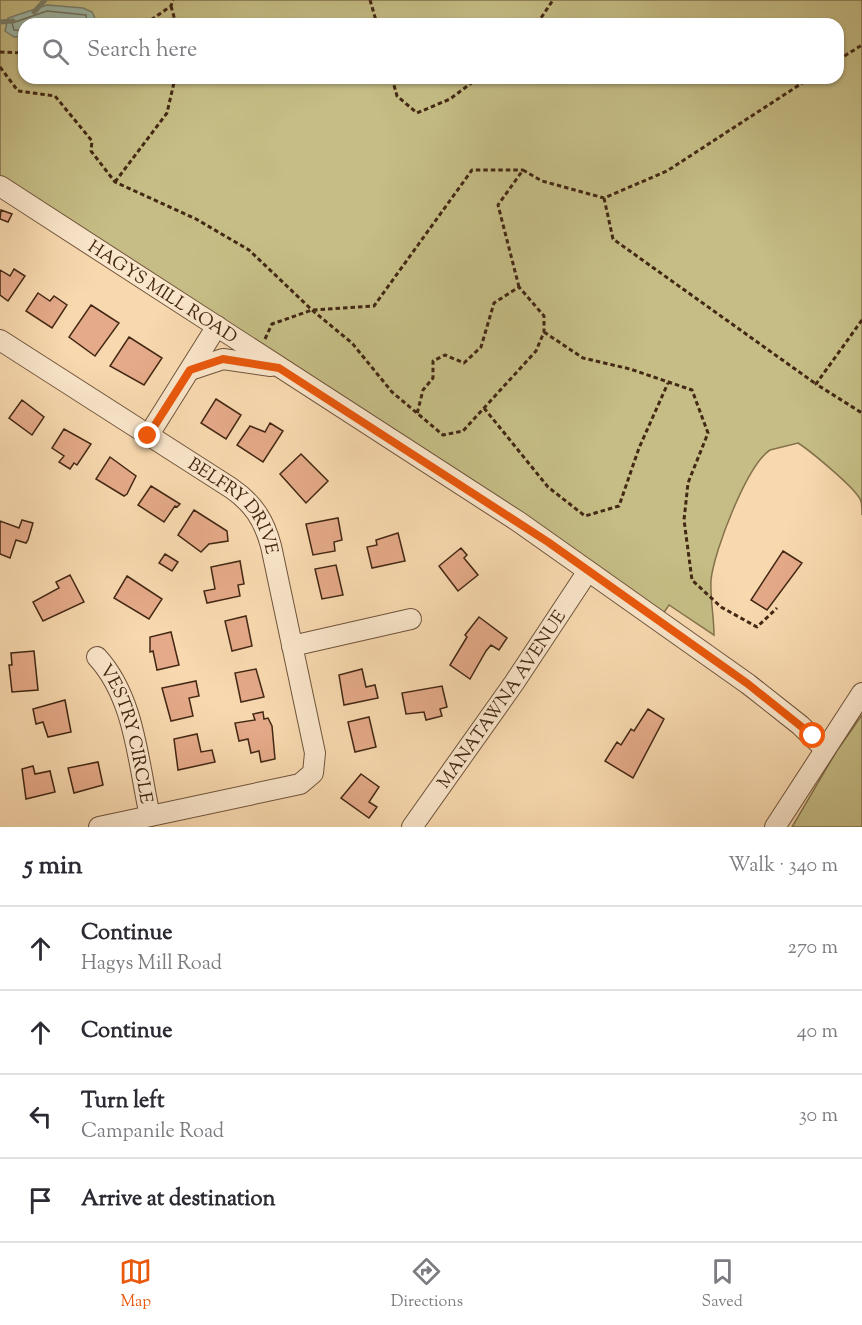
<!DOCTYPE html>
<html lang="en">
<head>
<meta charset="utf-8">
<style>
	:root { --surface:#fff; --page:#f7f7f7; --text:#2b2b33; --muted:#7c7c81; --line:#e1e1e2; --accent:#ea580c }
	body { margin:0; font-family:"Sorts Mill Goudy",serif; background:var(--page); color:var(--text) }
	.stop { position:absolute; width:18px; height:18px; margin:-14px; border:4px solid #ea580c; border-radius:50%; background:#fff }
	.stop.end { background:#ea580c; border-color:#fff; box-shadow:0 2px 6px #0008 }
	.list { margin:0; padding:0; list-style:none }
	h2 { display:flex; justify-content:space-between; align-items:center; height:78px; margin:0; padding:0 24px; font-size:26px }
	h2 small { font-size:20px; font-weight:400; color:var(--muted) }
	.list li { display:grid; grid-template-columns:39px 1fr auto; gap:18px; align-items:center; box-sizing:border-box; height:84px; padding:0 24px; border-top:2px solid var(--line) }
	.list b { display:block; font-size:22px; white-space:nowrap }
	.list p { margin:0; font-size:20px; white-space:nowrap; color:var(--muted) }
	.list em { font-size:20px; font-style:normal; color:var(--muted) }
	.icon { flex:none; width:33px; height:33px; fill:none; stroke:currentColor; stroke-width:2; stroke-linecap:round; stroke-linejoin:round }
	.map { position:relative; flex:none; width:862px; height:827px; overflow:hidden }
	.search { position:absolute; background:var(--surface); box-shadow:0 2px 4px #0004; left:18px; right:18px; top:18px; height:66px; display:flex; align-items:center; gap:15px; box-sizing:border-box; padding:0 21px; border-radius:18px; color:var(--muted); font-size:22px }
	.sheet { height:414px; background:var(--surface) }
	nav { display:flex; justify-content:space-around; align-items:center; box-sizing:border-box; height:84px; border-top:2px solid var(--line); background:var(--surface); font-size:16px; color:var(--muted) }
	nav a { display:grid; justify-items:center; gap:3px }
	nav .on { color:var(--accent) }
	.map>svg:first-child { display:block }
	.green { fill:#c5bd85; stroke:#84724c; stroke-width:1.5; fill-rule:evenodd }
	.water { fill:#9dbaaa; stroke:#79806e; stroke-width:1.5 }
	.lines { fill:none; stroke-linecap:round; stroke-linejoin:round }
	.shore { stroke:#70715f; stroke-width:1.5 }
	.stream { stroke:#79806e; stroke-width:5 }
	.building { fill:#e5aa89; stroke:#432814; stroke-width:1.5 }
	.minor-casing { stroke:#70543b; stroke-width:22 }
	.path { stroke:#432814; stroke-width:3; stroke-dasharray:4.5 3; stroke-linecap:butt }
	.minor { stroke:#fae6cb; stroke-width:20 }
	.route { stroke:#ea580c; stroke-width:8 }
	.labels { text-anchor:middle; stroke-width:6; stroke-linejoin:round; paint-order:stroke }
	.street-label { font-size:18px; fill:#432814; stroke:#fae6cb }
</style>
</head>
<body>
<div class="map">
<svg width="862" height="827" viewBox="0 0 862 827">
	<rect width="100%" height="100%" fill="#f8d9af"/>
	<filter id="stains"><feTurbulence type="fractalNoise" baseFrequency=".00333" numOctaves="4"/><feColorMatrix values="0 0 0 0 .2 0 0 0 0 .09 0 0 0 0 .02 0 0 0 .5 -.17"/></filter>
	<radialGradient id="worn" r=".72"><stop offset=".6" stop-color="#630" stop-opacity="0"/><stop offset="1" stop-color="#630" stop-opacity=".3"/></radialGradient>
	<path class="green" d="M0 0H862V515C862 511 862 505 861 501 857 489 809 450 798 443L770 450C747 465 714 551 711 580 710 598 714 617 714 635L669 605 663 614 0 178ZM24 24H838V78H24Z
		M862 715V827H792L836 752Z"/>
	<path class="water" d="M47 5 83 8 92 12 95 18 87 24H24V36L14 37 5 31 8 18Z"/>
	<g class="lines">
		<path class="shore" d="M24 31 14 30 12 23 47 11 86 15 87 24"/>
		<path class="stream" d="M34 12 45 0
			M0 22 13 21"/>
	</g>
	<path class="building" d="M1 210 12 214 8 222 0 219Z
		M14 269 25 276 8 301 0 295V270L10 276Z
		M38 293 50 301 54 296 67 305 52 328 26 311Z
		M91 305 119 323 95 356 69 337Z
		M129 337 162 358 144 385 110 366Z
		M216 399 241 415 226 439 201 423Z
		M22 400 44 417 32 435 9 418Z
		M270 423 283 431 263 462 237 445 250 426 265 432Z
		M64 429 91 444 77 465 74 463 70 469 59 462 64 456 52 448Z
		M301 454 328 481 306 503 280 474Z
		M110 457 136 476 127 494 124 496 96 479Z
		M151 486 180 504 177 507 175 506 164 522 138 505Z
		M194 510 227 531 228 541 209 544 201 552 178 535Z
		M338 518 342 540 334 542 335 551 313 555 306 524Z
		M22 520 33 523 28 540 26 543 16 540 10 558 0 554V521L19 528Z
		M398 533 405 561 372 568 367 547 377 545 376 540Z
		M461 548 467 555 464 558 478 575 458 591 439 566Z
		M783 551 802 563 767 610 751 600Z
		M165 554 178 562 172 571 159 563Z
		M240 561 244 584 238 585 240 596 207 603 204 591 215 589 211 567Z
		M336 565 343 595 322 599 315 569Z
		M70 575 84 602 43 621 33 602 59 588 56 582Z
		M127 576 162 599 149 619 114 598Z
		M246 616 252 646 232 651 225 621Z
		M479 617 507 638 499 650 491 645 486 651 470 679 450 665 467 637 465 635Z
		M171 632 179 665 157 670 153 651 150 652V637Z
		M34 651 38 690 12 692 9 665H12L11 653Z
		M256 669 264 697 241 702 235 673Z
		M362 669 366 687 375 685 378 698 344 705 339 675Z
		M196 681 199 696 189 698 193 716 171 721 162 688Z
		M442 686 447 707 440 709 442 716 426 720 424 712 406 714 402 693Z
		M65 700 71 732 48 737 43 722 36 724 33 709Z
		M648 709 664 719 633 778 605 761 617 742 621 745 631 729 634 731Z
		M263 712 264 719 268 718 272 726 275 759 261 762 259 751 251 753 248 739 239 741 235 723 255 720 253 714Z
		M369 717 376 747 355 752 348 722Z
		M197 734 201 752 212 750 215 762 178 770 174 739Z
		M98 762 103 785 74 793 68 768Z
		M33 766 35 774 50 771 55 792 26 799 22 769Z
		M361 774 379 787 369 802 377 807 369 818 341 798Z"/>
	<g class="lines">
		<defs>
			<g id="minor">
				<path id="s1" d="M0 186 519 522 748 684 800 725 825 749"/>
				<path id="s2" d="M0 340 231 488C253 503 264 520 271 546L315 753 313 773 300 784 99 827"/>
				<path d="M190 370 223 359 271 366"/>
				<path d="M148 436 217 326"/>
				<path d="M292 646 411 619"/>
				<path id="s3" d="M97 657C135 698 138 763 150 816"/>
				<path id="s4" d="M412 827 514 683 588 571"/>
				<path d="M775 827 862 693"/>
			</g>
		</defs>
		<use href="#minor" class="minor-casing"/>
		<path class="path" d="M370 0 377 24
			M171 6 176 24
			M145 24 171 6 173 0
			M537 24 553 0
			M0 52 24 53
			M838 60 862 45
			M0 67 18 91 55 96 92 141 91 151 115 182 196 219 249 250 312 310 352 343 392 392 443 435 463 431 536 351 544 332V316L519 287 494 303 481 347 464 363 445 355 433 361V378L423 390 417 414
			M392 78 397 96 417 113 450 99 478 78
			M115 182 167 113 175 78
			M604 198 613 239 816 384
			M519 287 498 205 523 170 542 181 604 198 667 171 810 78
			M862 320 816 384 862 413
			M544 332 583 358 630 369 692 390 708 433 688 483 684 520 692 580 721 607 757 627 777 608
			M265 339 272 324 312 310 374 306 472 170H523
			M484 408 548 487 585 516 619 506 639 448 668 383"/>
		<use href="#minor" class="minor"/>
	</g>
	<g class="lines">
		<path class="route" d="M148 436 190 370 223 359 279 368 548 542 748 684 813 736"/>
	</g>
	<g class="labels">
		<g class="street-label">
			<text dy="6" stroke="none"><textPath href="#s1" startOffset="194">HAGYS MILL ROAD</textPath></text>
			<text dy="6" stroke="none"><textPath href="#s2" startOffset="290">BELFRY DRIVE</textPath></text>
			<text dy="6" stroke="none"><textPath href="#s4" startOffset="156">MANATAWNA AVENUE</textPath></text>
			<text dy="6" stroke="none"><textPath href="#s3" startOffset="84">VESTRY CIRCLE</textPath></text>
		</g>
	</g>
	<rect width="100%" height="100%" filter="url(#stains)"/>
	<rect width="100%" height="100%" fill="url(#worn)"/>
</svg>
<div class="stop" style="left:813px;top:736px"></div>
<div class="stop end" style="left:148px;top:436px"></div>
<div class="search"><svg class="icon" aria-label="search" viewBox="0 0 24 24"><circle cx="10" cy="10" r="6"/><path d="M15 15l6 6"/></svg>Search here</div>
</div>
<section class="sheet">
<h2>5 min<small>Walk · 340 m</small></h2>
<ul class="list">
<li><svg class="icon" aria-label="ahead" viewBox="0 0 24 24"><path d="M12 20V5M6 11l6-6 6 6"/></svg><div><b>Continue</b><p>Hagys Mill Road</p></div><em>270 m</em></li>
<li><svg class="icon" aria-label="ahead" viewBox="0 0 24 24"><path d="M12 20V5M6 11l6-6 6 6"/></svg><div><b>Continue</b></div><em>40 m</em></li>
<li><svg class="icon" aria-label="left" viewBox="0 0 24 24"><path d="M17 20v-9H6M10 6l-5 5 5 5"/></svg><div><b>Turn left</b><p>Campanile Road</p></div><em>30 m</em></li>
<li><svg class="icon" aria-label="arrive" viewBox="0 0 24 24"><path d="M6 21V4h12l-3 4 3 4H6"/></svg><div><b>Arrive at destination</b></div></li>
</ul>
</section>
<nav>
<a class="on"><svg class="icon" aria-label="map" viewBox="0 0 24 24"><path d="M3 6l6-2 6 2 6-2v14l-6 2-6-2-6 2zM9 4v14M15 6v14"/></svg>Map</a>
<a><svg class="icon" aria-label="directions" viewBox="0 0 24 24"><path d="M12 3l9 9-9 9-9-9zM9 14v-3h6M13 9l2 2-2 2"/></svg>Directions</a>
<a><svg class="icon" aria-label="saved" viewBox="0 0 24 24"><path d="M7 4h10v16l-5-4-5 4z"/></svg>Saved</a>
</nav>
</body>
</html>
